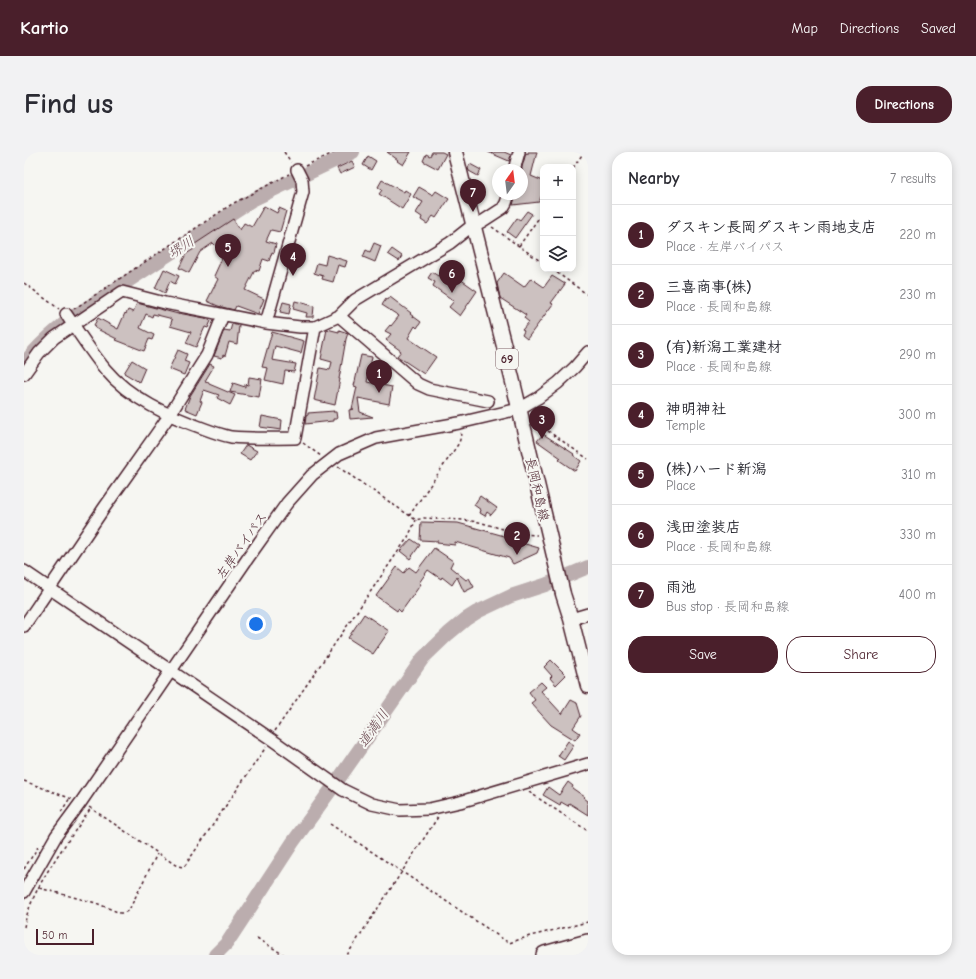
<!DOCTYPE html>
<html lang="en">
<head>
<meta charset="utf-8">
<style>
	:root { --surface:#fff; --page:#f2f2f3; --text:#2b2b33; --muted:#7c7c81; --line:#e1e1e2; --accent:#4a1f2b }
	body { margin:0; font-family:"Comic Neue","Klee One",sans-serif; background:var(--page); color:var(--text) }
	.controls { position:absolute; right:12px; top:12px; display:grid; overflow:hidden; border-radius:8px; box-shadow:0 2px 10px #0003 }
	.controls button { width:36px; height:36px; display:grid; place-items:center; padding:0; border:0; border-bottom:1px solid var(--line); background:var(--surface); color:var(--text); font:20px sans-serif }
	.compass { position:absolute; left:468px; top:12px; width:36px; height:36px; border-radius:50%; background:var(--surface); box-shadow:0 2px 10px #0003; rotate:14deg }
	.scale { position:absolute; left:12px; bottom:10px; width:58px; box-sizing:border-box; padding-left:4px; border:2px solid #4a1f2b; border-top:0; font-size:11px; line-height:14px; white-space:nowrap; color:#4a1f2b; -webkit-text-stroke:3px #f6f6f2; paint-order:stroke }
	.you { position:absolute; left:232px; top:472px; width:14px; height:14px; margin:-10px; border:3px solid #fff; border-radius:50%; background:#1a73e8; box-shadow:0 0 0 6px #1a73e833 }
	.badge { display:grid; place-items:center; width:26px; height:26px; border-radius:50%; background:var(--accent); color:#fff; font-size:13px; font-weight:700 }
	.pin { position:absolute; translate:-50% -33px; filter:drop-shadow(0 1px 2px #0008) }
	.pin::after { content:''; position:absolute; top:21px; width:14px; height:12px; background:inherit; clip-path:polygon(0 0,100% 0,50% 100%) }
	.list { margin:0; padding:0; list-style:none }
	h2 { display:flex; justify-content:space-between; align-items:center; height:52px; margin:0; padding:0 16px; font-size:17px }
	h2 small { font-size:13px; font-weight:400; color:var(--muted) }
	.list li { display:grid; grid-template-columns:26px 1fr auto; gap:12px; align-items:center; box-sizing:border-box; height:60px; padding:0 16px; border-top:1px solid var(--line) }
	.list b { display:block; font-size:15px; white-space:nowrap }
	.list p { margin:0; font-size:13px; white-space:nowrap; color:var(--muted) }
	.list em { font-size:13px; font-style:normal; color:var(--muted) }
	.actions { display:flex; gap:8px; padding:12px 16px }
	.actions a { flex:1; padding:9px 0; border:1px solid var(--accent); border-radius:16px; text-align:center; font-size:14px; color:var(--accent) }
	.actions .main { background:var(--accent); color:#fff }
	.icon { flex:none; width:22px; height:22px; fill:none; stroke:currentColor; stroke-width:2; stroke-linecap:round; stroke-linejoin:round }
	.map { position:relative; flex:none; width:564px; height:803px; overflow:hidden; border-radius:16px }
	header { display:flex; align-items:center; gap:24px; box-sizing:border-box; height:56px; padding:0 20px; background:var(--accent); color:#fff }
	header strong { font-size:19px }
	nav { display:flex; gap:22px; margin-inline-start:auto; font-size:14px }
	.intro { display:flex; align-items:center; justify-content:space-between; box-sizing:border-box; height:96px; padding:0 24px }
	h1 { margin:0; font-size:28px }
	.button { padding:10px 18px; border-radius:16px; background:var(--accent); color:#fff; font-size:14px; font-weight:700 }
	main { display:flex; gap:24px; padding:0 24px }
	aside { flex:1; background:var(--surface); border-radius:16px; box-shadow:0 2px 10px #0003 }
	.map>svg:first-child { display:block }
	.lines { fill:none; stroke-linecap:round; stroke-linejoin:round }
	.river { stroke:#bbadae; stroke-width:14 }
	.building { fill:#ccc1c0; stroke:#4a1f2b }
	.minor-casing { stroke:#4a1f2b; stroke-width:14 }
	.major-casing { stroke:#4a1f2b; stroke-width:17 }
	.highway-casing { stroke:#4a1f2b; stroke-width:20 }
	.path { stroke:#4a1f2b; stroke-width:1.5; stroke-dasharray:3 3; stroke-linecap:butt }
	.minor { stroke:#f6f6f2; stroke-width:11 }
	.major { stroke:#f6f6f2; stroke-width:14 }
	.highway { stroke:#f6f6f2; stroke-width:17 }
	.labels { text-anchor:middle; stroke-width:4; stroke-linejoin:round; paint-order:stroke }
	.shield { fill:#f6f6f2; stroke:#7e6067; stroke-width:1 }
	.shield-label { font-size:12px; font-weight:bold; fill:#4a1f2b }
	.street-label { font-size:13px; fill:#4a1f2b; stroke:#f6f6f2 }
	.water-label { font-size:14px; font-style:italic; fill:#6c4a52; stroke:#f6f6f2 }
</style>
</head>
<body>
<header>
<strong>Kartio</strong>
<nav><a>Map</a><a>Directions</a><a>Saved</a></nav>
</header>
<div class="intro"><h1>Find us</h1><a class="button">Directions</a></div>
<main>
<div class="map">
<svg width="564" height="803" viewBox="0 0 564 803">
	<rect width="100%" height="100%" fill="#f6f6f2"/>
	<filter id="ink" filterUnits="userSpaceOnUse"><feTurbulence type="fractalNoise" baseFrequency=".025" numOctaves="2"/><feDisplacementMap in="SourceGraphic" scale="8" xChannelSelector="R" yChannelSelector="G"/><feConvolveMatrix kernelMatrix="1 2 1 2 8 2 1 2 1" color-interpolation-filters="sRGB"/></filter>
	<g filter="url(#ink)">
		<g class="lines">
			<path class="river" d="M0 212C13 194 29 181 46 167L228 48 329 0
				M191 803 203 791 269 690 314 628 399 506 424 482 442 467 453 460 487 444 521 433 564 415"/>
		</g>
		<path class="building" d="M363 0H387L379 13 373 9 374 8Z
			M408 0H418L422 2 414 17 399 9 402 2 406 4Z
			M464 0H480L487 3 485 9Z
			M504 0H513L507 24 519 29V40L515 50 489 53 492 42H498V15L502 1 504 2Z
			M344 4 352 9 347 18 339 13Z
			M328 9 331 15 316 22 313 16Z
			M446 12 457 18 454 24 445 19 444 16Z
			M358 28 380 40 381 38 387 42 378 57 355 42 358 38 354 35Z
			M395 35 409 43 412 39 425 47 412 66 409 64 403 72 397 68 398 65 392 61 399 50 389 45Z
			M240 54 253 61 255 56 262 59 256 80 247 78 242 89 252 92 250 101 248 100 245 109 239 107 235 119 231 118 221 138 240 147 234 162 212 154 210 158 194 154 183 149 194 127 190 124 200 102 189 91 176 100 165 121 155 116 162 102 170 97 168 94 209 67 216 78 220 71 228 75Z
			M503 59 508 62 491 86 483 80 493 66 496 68Z
			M350 91 357 94 351 110 339 105 342 98 346 100Z
			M368 97 378 104 375 109 364 102Z
			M303 103 323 109 321 115 314 113 309 130 298 127 299 124 290 121 293 111 301 113Z
			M140 117 155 124 151 132 146 129 141 141 131 136Z
			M422 117 453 139 436 164 425 155 430 149 409 134 411 130 404 126 408 120 414 124 417 120 419 121Z
			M480 121 500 135 507 126 520 135 528 124 541 132 527 151 529 152 503 187 498 183 500 179 498 178 505 170 500 166 502 163 476 146 473 131Z
			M366 145 387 161 386 162 397 170 393 176 391 174 384 186 412 205 400 222 373 204 377 199 362 188 367 182 361 179 366 173 367 174 375 164 358 153 362 147 364 148Z
			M271 149 290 154 289 165H282L283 161 269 157Z
			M259 150 267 152 265 162 256 160Z
			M113 151 154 162V161L181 166 187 169 184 176 181 175 172 195 162 191 167 180 146 174 148 168 145 166 129 162 128 165 122 162 116 176 130 183 128 188 125 187 120 199 92 188 93 187 71 176 72 174 70 173 74 166 94 177 101 161 102 162 104 158 109 160Z
			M208 172 215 174 213 192 205 190 201 204 199 203 198 206 190 204 200 178 206 179Z
			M303 177 315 180V178L324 181 322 187 315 227H316L311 253 290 248 296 216 306 218 308 210 297 207Z
			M248 180 280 189 277 201 251 194 248 208 272 212 270 220 261 219 259 232 241 228 244 216 238 215Z
			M154 198 163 202 160 209 165 211 160 223 145 217Z
			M337 203 348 205 343 230 368 235 365 252 334 246 336 260 349 265 326 267 325 258 330 257H328L333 235 330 234Z
			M108 208 121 216 115 230 100 221Z
			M186 212 190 214 181 229 185 230V232L211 243 206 253 193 246 195 243 180 238 176 249 178 250 173 262 161 257 166 244Z
			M225 225 238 227 235 245 206 240 209 231 221 235V232L224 233Z
			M310 259 309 260H312L313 267H309V269L281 272 282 264 284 263V261Z
			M238 264 258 268 257 278 236 275Z
			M519 282 550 302 549 303 557 309 551 319 535 308 537 306 513 289Z
			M222 293 233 299 226 308 216 302Z
			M456 344 473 356 467 363 463 360 461 364 456 361 457 358 450 353Z
			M397 370 434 371 491 387V389L515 396 513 401 489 412 485 406 431 390V393L413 391 414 389 396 388Z
			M387 387 396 393 386 407 376 399Z
			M410 396 429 409 426 415 442 428 445 426 450 435 440 440 433 425 428 433 418 425 417 427 404 418 395 431 397 432 377 460 374 457 373 459 352 444 373 415 380 421 385 415 392 420Z
			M340 462 365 479 349 502 324 486Z
			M527 508 542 523 532 533 526 526 528 524 520 515Z
			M517 530 522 535 517 539 538 562 547 548 553 551 557 564 549 576 556 581 551 588 527 573 507 551 511 548 505 540Z
			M544 589 550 593 540 608 534 604Z
			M544 630 549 634 548 636 561 645 560 646 564 649V663L545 651 544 654 537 650 536 653 519 643 524 635 535 643Z"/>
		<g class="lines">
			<defs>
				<path id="minor" d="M490 18 495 0
					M42 162C54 180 67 200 81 217 106 247 145 264 181 277 189 280 198 283 207 285 228 287 249 286 271 286L291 175
					M315 164 394 232 405 237 464 249
					M242 171 279 40 278 28 273 18
					M0 222 15 201 30 186 98 140 141 151 242 171 276 175H291L315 164 331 148 426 91 445 76 459 69 479 56 482 51 485 42
					M0 419 247 587 319 638 348 652 376 658 405 657 436 650 564 612
					M547 467 564 462
					M0 474 80 356 145 264 171 222 183 203 199 163
					M0 740 32 684 57 650 224 406 263 351 288 323 315 302 352 286 435 271 495 257 514 246 534 231 551 215 564 200"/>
				<path id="major" d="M431 0 488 226 539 442 547 467 564 534"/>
				<path id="highway" d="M521 803 564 791"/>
			</defs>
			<use href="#minor" class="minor-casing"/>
			<use href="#major" class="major-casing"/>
			<use href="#highway" class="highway-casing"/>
			<path class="path" d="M260 0 267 10
				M281 14 311 0
				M549 16 560 0
				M468 75 519 111
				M495 94 519 60
				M528 117 564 143
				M0 131 35 157
				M50 157 208 52 265 22
				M514 272 564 307
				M279 291 297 304
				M314 315 392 368 400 366 439 368 455 370 496 382 513 383
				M385 364 435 291 437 284 436 279
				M251 579 384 385 392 368
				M0 629 48 647
				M505 640 564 679
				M65 655 153 714 160 715 242 595
				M37 660 46 646
				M306 672 485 791 506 784 564 770
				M0 717 14 695
				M15 736 72 751 96 761H100L105 758 133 702
				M0 775C7 735 44 690 67 656
				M233 786 260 803
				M323 803 414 665"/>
			<use href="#minor" class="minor"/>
			<use href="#major" class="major"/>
			<use href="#highway" class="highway"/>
		</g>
	</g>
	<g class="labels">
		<rect class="shield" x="472" y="197" width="22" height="20" rx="3"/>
		<g class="shield-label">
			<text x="483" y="211">69</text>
		</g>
		<g class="street-label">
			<text transform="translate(514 337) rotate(77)" y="5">長岡和島線</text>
			<text transform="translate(217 393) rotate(-55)" y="5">左岸バイパス</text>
		</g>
		<g class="water-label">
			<text transform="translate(157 95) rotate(-33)" y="5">堺川</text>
			<text transform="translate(349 576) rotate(-55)" y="5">道満川</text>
		</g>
	</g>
</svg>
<div class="controls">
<button>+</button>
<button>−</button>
<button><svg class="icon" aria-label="layers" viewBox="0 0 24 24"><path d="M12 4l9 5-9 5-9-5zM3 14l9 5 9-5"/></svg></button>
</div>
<svg class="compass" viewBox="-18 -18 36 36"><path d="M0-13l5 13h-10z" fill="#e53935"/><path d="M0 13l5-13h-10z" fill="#7c7c81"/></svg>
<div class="scale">50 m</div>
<div class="you"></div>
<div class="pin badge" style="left:355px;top:241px">1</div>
<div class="pin badge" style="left:493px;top:403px">2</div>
<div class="pin badge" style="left:518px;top:287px">3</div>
<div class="pin badge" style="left:269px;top:124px">4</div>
<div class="pin badge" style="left:204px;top:115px">5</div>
<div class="pin badge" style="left:428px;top:141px">6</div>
<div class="pin badge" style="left:449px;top:60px">7</div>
</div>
<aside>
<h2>Nearby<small>7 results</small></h2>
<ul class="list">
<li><span class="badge">1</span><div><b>ダスキン長岡ダスキン雨地支店</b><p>Place · 左岸バイパス</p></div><em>220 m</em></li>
<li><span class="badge">2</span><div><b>三喜商事(株)</b><p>Place · 長岡和島線</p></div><em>230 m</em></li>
<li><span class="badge">3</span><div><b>(有)新潟工業建材</b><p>Place · 長岡和島線</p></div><em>290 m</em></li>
<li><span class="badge">4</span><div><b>神明神社</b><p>Temple</p></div><em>300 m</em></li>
<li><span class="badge">5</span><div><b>(株)ハード新潟</b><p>Place</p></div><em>310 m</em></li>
<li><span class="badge">6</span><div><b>浅田塗装店</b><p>Place · 長岡和島線</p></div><em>330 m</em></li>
<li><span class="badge">7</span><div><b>雨池</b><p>Bus stop · 長岡和島線</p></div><em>400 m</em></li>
</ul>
<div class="actions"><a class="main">Save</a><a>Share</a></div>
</aside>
</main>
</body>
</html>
